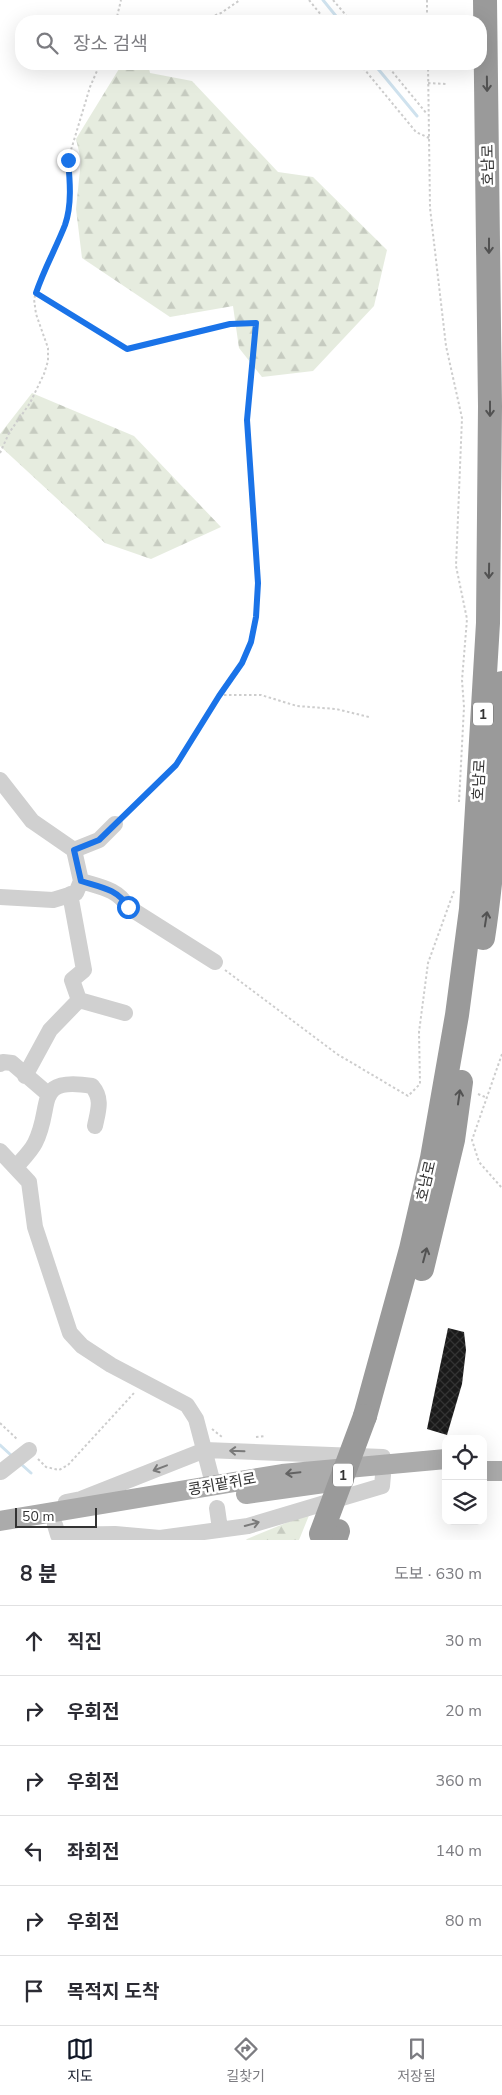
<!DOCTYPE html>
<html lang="ko">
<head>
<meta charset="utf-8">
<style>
	:root { --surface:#fff; --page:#f2f2f3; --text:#2b2b33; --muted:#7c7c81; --line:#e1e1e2; --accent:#111827 }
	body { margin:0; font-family:"Nunito Sans","Noto Sans KR",sans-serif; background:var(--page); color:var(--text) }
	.controls { position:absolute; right:15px; bottom:15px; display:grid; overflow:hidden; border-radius:10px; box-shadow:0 5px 20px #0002 }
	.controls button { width:45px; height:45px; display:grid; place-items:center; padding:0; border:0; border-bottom:1px solid var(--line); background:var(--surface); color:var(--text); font:25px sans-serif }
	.scale { position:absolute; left:15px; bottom:12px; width:82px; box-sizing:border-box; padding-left:5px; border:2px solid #333; border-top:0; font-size:14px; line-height:18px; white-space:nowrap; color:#333; -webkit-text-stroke:4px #fff; paint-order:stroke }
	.stop { position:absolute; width:15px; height:15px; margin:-11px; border:4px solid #1a73e8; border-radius:50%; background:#fff }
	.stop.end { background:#1a73e8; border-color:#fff; box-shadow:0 1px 5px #0008 }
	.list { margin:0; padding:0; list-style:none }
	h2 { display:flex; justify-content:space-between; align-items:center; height:65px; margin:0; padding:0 20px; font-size:21px }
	h2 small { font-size:16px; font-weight:400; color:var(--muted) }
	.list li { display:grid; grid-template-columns:32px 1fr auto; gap:15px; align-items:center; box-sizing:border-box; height:70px; padding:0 20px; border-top:1px solid var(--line) }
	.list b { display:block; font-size:19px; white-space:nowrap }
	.list em { font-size:16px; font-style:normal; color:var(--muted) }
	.icon { flex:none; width:28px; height:28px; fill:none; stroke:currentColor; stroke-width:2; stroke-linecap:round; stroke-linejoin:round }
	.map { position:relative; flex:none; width:502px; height:1540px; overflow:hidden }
	.search { position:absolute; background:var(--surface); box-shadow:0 5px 20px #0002; left:15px; right:15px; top:15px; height:55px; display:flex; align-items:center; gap:12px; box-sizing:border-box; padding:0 18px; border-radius:20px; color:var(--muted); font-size:19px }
	.sheet { height:485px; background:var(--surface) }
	nav { display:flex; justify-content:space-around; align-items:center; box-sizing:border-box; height:70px; border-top:1px solid var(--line); background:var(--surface); font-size:14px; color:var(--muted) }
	nav a { display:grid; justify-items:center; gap:2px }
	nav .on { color:var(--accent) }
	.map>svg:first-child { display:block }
	.forest { fill:url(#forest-firs) }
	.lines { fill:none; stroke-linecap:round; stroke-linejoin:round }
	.stream { stroke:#cfe2ee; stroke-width:3 }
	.building { fill:url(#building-cross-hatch) }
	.path { stroke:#cdcdcd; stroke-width:2; stroke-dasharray:2.5 2.5; stroke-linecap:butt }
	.minor { stroke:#d0d0d0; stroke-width:16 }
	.major { stroke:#ababab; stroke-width:20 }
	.highway { stroke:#9a9a9a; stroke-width:24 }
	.highway-bridge { stroke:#9a9a9a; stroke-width:24 }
	.oneway { stroke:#525252 }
	.oneway2 { stroke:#7a7a7a }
	.oneway3 { stroke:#636363 }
	.route { stroke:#1a73e8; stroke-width:6 }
	.labels { text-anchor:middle; stroke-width:5; stroke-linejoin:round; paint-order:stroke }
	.shield { fill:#fff; stroke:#707070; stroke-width:1 }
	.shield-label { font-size:14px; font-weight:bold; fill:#333 }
	.street-label { font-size:15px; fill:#333; stroke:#fff }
</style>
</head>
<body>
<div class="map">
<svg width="502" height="1540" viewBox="0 0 502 1540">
	<defs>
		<pattern id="forest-firs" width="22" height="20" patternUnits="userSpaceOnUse" patternTransform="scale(1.25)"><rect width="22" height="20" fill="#e6ecdf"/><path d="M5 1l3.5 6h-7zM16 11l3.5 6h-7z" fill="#c6cbc0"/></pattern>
		<pattern id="building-cross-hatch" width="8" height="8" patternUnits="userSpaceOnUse" patternTransform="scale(1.25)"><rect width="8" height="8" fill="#1a1a1a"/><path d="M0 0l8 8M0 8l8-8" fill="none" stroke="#333"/></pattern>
	</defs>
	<rect width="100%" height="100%" fill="#fff"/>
	<path class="forest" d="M122 64H148L150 73 192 81 278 172 313 177 387 250 374 306 313 371 262 377 239 348 233 306 170 317 82 258 76 209 81 160 76 139Z
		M32 393 134 436 221 527 151 559 105 543 0 446V434Z
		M310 1513 299 1540H246L247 1539Z"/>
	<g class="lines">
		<path class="stream" d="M323 0 340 21
			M374 64 417 116
			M0 1445 12 1456
			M21 1464 31 1473"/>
	</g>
	<path class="building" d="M448 1328 464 1332 466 1350 462 1384 447 1435 427 1429Z"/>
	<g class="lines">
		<path class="path" d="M309 0 326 21
			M333 0 351 21
			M427 0V21
			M116 21 121 0
			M201 21 221 13 240 0
			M360 64 416 132 429 138
			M386 64 427 114
			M428 64 430 208 446 346 462 418 456 566 467 619 462 680 464 707 459 802
			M428 83 446 84
			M36 293 127 349 229 324 256 323 247 421 258 583 256 617 251 642 242 663 219 695 176 765 124 815
			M0 453 9 433 30 403 44 374 48 361V348L36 314 34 299 44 269 65 224 70 190 68 160 90 87 100 64
			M219 695H261L297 706 336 709 369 717
			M225 970 337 1054 408 1096 420 1084 419 1032 428 963 454 891
			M502 1054 472 1140 479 1162 502 1188
			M478 1094 485 1097
			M0 1423 18 1440
			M212 1429 222 1437
			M256 1437 266 1436
			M38 1459 46 1467 59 1470 68 1465 134 1393"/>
		<path class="minor" d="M0 780 32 821 74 850
			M81 881C100 887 118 889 128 907L215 962
			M0 897 53 900 76 893 81 881 74 850 99 840 115 824
			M79 1000 125 1013
			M0 1064 3 1062 12 1063 48 1094
			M25 1076 50 1030 79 1000 72 980 84 970 70 894
			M0 1151 29 1182 35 1227 70 1333 82 1346 111 1365 187 1405 196 1419 211 1476
			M16 1167C22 1160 31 1151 35 1143 54 1106 32 1076 92 1086 103 1099 98 1111 95 1126
			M1 1472 29 1450
			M66 1502 81 1499 205 1450 383 1457 384 1460
			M217 1508 220 1529
			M55 1525 58 1535 115 1534 160 1538 248 1526 382 1486 383 1475"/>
		<path class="major" d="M483 1471H502
			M246 1494 324 1483
			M0 1521 282 1474 446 1459"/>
		<path class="highway" d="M483 938C496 854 498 768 502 683
			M422 1269 453 1140 461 1082
			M365 1416 411 1249 432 1158 457 1015 471 909 488 623 490 406 485 0
			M335 1540 338 1531"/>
		<path class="highway-bridge" d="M321 1534 365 1416"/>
	</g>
	<defs><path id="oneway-shaft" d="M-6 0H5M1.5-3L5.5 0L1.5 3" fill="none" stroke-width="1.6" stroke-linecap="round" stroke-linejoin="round" transform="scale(1.25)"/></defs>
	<g class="oneway">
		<use href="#oneway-shaft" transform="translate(487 84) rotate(89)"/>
		<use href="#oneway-shaft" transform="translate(489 246) rotate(90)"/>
		<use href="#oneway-shaft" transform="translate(490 409) rotate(90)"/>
		<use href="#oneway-shaft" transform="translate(489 571) rotate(91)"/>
		<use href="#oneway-shaft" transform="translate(486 919) rotate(-81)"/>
		<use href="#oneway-shaft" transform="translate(459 1097) rotate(-82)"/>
		<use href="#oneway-shaft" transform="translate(425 1255) rotate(-75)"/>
	</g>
	<g class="oneway2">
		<use href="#oneway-shaft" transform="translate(237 1451) rotate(-178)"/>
		<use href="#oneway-shaft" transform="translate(160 1468) rotate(159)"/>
		<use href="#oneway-shaft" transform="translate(252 1524) rotate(-15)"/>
	</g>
	<use class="oneway3" href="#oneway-shaft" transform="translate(293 1473) rotate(174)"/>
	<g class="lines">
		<path class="route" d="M68 160C70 181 72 205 65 225 56 248 44 269 36 293L127 349 230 324 256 323 247 420 258 583 256 617 251 642 242 663 219 696 176 765 99 840 74 850 81 881C100 887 118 889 128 907"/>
	</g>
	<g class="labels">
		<g class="shield">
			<rect x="473" y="702.5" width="20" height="23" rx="4"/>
			<rect x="333" y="1463.5" width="20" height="23" rx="4"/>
		</g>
		<g class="shield-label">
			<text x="483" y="719">1</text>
			<text x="343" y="1480">1</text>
		</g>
		<g class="street-label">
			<text transform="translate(488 165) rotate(-91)" y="5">호남로</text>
			<text transform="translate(479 780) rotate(-87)" y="5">호남로</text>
			<text transform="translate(426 1181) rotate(-77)" y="5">호남로</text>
			<text transform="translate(222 1484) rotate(-10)" y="5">콩쥐팥쥐로</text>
		</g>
	</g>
</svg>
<div class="controls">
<button><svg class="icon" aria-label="locate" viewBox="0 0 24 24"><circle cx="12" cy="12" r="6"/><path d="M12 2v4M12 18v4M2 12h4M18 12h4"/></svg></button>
<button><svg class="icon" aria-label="layers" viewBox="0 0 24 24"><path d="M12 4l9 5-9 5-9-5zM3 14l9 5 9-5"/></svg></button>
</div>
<div class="scale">50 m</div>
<div class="stop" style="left:128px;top:907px"></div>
<div class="stop end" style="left:68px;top:160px"></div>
<div class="search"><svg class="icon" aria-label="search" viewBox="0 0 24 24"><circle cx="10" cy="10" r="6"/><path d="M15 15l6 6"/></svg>장소 검색</div>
</div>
<section class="sheet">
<h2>8 분<small>도보 · 630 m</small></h2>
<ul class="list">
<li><svg class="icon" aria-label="ahead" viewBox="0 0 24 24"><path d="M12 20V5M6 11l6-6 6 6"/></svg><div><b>직진</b></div><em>30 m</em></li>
<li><svg class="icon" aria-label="right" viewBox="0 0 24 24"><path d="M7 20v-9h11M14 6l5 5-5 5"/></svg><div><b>우회전</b></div><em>20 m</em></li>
<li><svg class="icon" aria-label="right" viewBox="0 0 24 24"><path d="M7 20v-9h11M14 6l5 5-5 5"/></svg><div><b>우회전</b></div><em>360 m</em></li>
<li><svg class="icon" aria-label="left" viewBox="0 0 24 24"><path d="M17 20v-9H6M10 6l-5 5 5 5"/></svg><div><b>좌회전</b></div><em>140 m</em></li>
<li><svg class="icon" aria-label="right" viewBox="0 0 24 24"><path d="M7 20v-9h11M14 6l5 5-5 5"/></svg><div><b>우회전</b></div><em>80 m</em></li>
<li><svg class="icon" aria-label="arrive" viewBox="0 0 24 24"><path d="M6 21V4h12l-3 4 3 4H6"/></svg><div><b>목적지 도착</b></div></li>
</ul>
</section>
<nav>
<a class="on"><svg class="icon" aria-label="map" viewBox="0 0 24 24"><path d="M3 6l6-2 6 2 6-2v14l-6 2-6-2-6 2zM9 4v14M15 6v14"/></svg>지도</a>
<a><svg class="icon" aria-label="directions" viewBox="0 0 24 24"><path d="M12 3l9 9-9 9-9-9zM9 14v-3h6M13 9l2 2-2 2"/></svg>길찾기</a>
<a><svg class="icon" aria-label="saved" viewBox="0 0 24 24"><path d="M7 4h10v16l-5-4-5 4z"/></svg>저장됨</a>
</nav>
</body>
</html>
